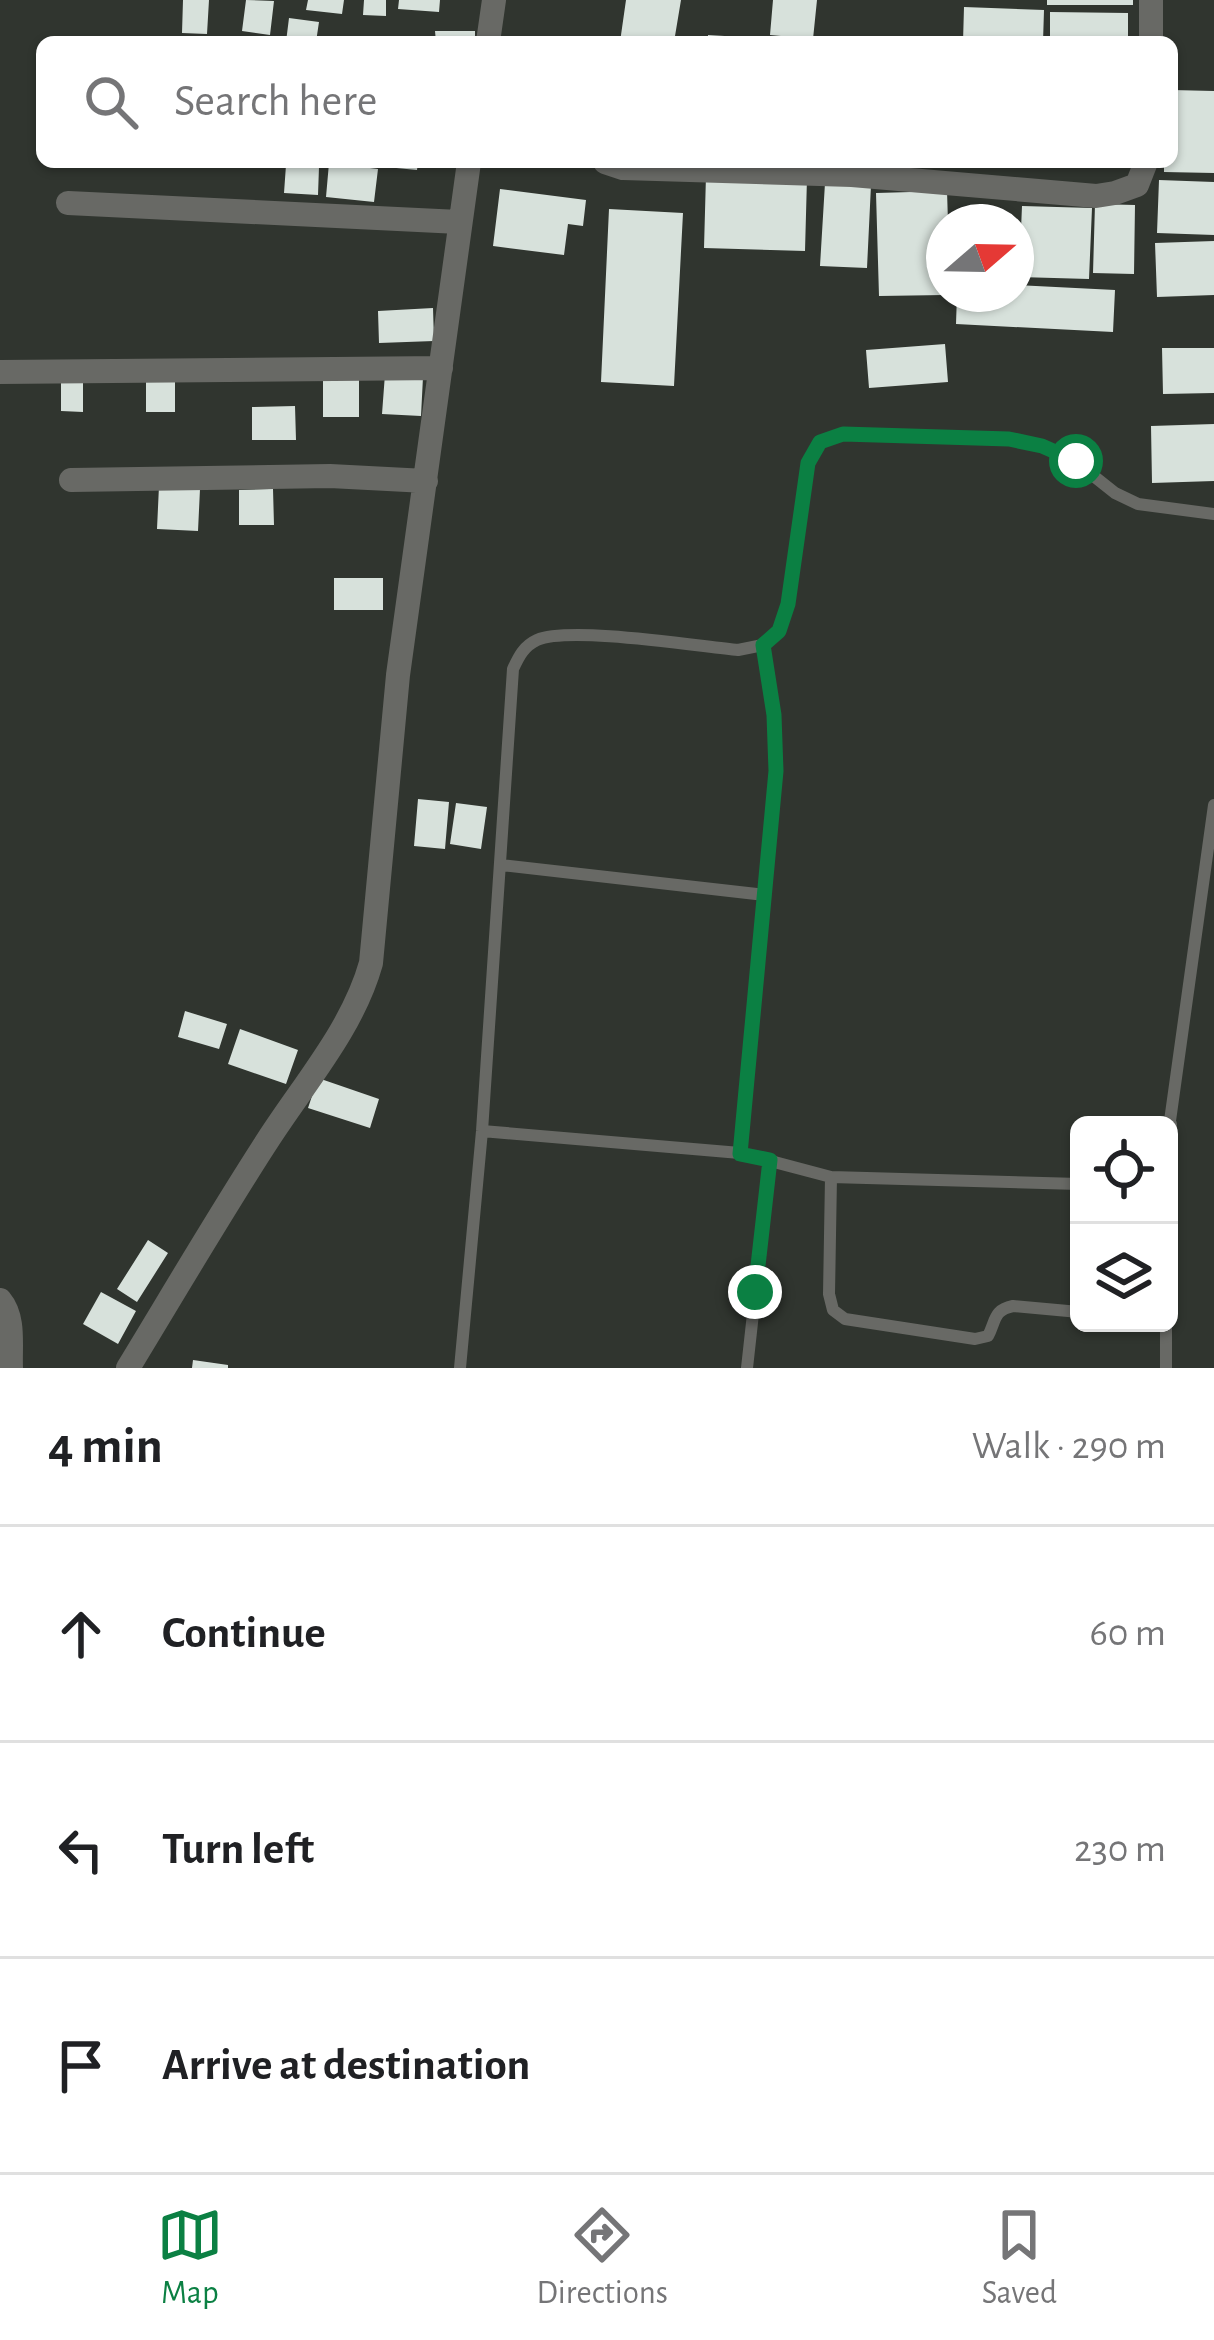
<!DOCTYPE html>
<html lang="en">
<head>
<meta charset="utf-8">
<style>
	:root { --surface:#fff; --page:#f2f2f2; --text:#202124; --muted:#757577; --line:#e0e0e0; --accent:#0b8043 }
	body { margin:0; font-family:"Alegreya Sans",sans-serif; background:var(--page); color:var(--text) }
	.controls { position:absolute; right:36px; bottom:36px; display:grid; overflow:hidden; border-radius:18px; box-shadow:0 3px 9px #0004 }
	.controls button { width:108px; height:108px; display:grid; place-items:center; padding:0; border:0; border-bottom:3px solid var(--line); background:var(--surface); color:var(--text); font:60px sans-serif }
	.compass { position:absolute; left:926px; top:204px; width:108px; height:108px; border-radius:50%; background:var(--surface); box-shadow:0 3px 9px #0004; rotate:70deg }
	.stop { position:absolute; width:36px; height:36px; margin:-27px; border:9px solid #0b8043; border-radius:50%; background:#fff }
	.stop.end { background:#0b8043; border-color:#fff; box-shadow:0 3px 12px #0008 }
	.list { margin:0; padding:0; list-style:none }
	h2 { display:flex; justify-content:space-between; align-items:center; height:156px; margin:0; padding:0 48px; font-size:51px }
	h2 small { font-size:39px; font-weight:400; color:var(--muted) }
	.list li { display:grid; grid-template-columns:78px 1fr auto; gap:36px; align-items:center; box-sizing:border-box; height:216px; padding:0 48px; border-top:3px solid var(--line) }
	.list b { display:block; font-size:45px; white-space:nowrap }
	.list em { font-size:39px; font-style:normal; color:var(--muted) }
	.icon { flex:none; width:66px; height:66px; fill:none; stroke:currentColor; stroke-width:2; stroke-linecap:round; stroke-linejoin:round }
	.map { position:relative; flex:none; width:1214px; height:1368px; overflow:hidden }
	.search { position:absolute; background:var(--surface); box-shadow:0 3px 9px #0004; left:36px; right:36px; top:36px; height:132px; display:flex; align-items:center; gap:30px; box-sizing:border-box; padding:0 42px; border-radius:18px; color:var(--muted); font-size:45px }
	.sheet { height:804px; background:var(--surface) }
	nav { display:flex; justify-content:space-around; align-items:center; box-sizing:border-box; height:168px; border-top:3px solid var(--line); background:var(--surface); font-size:33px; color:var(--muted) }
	nav a { display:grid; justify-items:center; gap:6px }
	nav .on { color:var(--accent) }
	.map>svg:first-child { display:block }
	.building { fill:#d7e1db }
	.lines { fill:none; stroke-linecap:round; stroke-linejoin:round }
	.lane { stroke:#686965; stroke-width:12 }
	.street { stroke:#686965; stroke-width:24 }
	.route { stroke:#0b8043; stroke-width:15 }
</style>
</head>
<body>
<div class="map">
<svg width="1214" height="1368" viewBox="0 0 1214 1368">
	<rect width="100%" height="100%" fill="#30352f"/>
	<path class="building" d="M183 0H209L207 34 182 33Z
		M246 0 274 1 270 35 242 31Z
		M308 0H344L342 14 306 10Z
		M364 0H386V16L363 15Z
		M399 0H440L439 12 398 9Z
		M626 0H681L674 42H620Z
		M773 0H817L813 39 770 35Z
		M1047 0H1133V5H1047Z
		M964 7 1044 10 1043 42H963Z
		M1050 12 1128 13V42H1050Z
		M289 18 319 22 316 42H286Z
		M435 31H475V42H436Z
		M708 35 758 38V42H708Z
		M1172 90 1214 91V173L1164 172V162H1172Z
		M386 162H418L417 170 386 167Z
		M1054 162H1106V168L1054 166Z
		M329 163 378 169 374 202 326 197Z
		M286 165 319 167 318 195 284 193Z
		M706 175 807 178 805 251 704 248Z
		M1159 180 1214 182V235L1157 233Z
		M825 183 871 185 867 268 820 266Z
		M500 189 586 200 583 226 568 224 564 255 493 246Z
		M947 191 948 222H944V295L879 296 876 193Z
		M1095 204 1135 205 1134 274 1093 273Z
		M1022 206 1092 208 1089 279 1019 277Z
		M609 209 683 213 674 386 601 382Z
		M1214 241V295L1157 297 1155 243Z
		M1016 285 1115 290 1113 332 956 324 957 294H1016Z
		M433 308 434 341 379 343 378 311Z
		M945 344 948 382 869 388 866 350Z
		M1162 348H1214V393L1163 394Z
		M385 374 423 377 421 416 382 414Z
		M61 376H83V412L61 411Z
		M146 376H175V412H146Z
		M323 377H359V417H323Z
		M295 406 296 440H252V407Z
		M1214 424V481L1152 483 1151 426Z
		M159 486 200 489 198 531 157 529Z
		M273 489 274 525H239V490Z
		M334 578H383V610H334Z
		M418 799 449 802 445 849 414 846Z
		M456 803 487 807 481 849 450 844Z
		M185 1011 227 1024 219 1049 178 1037Z
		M240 1029 298 1050 286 1084 228 1064Z
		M318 1078 379 1099 370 1128 308 1108Z
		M148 1240 168 1253 137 1302 117 1289Z
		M101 1292 136 1311 118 1344 83 1324Z
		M193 1360 228 1365V1368H192Z"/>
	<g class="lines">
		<path class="lane" d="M501 865 765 895
			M1169 1128 1214 805
			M482 1131 740 1153 831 1177 1079 1184
			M740 1153 776 771 774 715 763 645
			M831 1177 829 1294 833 1310 845 1319 975 1339 988 1336C996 1321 993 1310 1013 1306L1079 1312
			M1169 1218 1171 1124
			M460 1368 482 1131 513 669C519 656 524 646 537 640 570 626 696 646 738 650L763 645 779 631 788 604 808 463 820 442 843 434 1009 439 1043 446 1076 462 1115 493 1138 504 1214 514
			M747 1368 770 1160
			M1166 1368V1323"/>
		<path class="street" d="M1151 0V42
			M488 42 494 0
			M605 162 623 168 852 175 1096 196 1115 193 1137 185 1146 162
			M68 203 459 222
			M0 372 441 368
			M71 480 330 476 426 481
			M0 1300C15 1318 10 1345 11 1368
			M128 1368C173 1294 217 1219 264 1146 301 1087 352 1031 371 963L398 675 469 162"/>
	</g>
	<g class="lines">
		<path class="route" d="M755 1292 770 1160 740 1154 776 771 774 715 763 645 779 631 788 604 808 463 820 442 843 434 1009 439 1042 446 1076 461"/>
	</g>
</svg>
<div class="controls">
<button><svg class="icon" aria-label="locate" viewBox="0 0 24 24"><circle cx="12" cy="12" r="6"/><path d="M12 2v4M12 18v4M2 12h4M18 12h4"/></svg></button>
<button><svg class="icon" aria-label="layers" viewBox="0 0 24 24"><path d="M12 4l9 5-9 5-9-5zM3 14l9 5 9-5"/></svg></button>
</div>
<svg class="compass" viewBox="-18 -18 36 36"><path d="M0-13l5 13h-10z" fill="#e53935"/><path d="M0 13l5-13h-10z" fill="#757577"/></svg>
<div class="stop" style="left:1076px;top:461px"></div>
<div class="stop end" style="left:755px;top:1292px"></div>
<div class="search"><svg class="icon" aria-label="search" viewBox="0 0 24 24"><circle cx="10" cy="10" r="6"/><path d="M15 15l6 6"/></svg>Search here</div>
</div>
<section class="sheet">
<h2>4 min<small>Walk · 290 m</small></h2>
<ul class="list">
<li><svg class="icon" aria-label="ahead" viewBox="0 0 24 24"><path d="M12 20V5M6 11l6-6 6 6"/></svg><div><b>Continue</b></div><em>60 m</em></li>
<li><svg class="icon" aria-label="left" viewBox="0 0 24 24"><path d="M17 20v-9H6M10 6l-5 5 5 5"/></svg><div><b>Turn left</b></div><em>230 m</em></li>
<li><svg class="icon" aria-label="arrive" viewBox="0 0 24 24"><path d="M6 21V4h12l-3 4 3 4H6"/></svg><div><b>Arrive at destination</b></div></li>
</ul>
</section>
<nav>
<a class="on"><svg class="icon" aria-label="map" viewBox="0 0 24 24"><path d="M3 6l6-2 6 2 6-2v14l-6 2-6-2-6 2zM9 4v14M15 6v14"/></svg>Map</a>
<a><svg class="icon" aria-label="directions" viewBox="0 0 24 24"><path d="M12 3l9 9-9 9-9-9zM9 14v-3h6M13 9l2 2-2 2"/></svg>Directions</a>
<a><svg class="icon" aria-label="saved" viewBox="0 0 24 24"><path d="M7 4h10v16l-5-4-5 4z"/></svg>Saved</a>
</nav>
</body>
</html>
